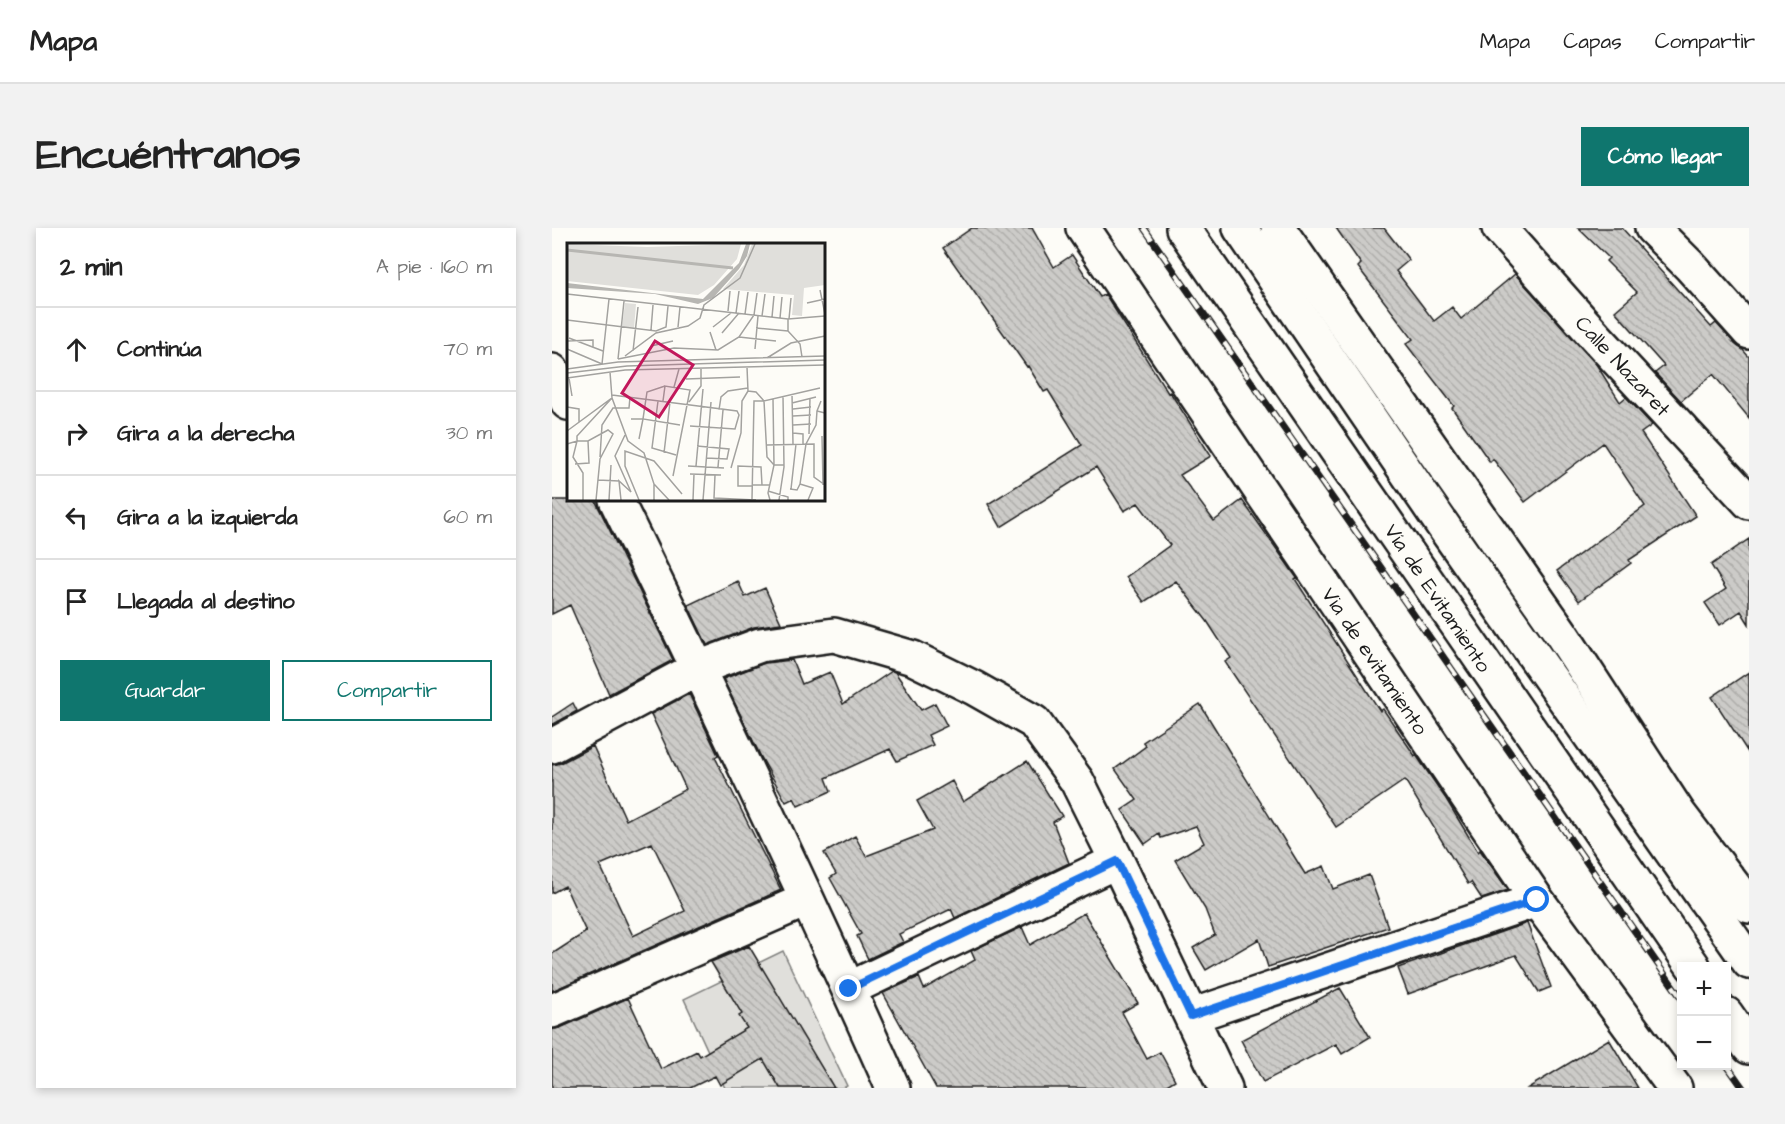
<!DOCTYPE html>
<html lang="es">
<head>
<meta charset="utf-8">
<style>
	:root { --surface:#fff; --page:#f2f2f2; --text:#222; --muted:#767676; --line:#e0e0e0; --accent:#0f766e }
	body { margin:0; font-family:"Architects Daughter",sans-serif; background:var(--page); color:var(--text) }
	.controls { position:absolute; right:18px; bottom:18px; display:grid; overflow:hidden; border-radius:0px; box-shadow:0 3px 9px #0003 }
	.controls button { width:54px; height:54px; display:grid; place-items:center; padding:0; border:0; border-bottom:2px solid var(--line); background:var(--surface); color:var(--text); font:30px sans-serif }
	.stop { position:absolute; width:18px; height:18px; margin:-14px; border:4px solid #1a73e8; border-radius:50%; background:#fff }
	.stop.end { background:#1a73e8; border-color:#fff; box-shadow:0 2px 6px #0008 }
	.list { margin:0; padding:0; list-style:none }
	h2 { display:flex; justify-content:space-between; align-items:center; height:78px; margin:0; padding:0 24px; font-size:26px }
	h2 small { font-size:20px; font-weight:400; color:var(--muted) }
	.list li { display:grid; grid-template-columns:39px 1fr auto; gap:18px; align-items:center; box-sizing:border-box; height:84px; padding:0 24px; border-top:2px solid var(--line) }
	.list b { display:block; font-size:22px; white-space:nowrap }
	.list em { font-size:20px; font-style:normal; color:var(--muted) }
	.actions { display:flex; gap:12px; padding:18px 24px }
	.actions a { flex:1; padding:14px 0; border:2px solid var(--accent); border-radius:0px; text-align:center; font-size:21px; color:var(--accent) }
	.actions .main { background:var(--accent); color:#fff }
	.icon { flex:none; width:33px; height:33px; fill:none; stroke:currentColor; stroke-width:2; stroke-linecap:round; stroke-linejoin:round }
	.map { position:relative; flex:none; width:1197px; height:860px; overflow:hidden; border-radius:0px }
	header { display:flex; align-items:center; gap:36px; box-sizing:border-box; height:84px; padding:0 30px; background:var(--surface); border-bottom:2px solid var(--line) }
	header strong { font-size:28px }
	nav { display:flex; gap:33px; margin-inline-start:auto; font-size:21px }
	.intro { display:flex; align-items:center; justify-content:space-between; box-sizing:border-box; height:144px; padding:0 36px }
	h1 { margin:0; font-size:42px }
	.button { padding:15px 27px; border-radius:0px; background:var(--accent); color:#fff; font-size:21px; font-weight:700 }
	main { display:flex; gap:36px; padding:0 36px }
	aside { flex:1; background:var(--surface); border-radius:0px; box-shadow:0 3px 9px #0003 }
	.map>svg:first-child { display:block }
	.green { fill:#e0dfdb; stroke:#7e7e7c; stroke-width:1.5 }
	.building { fill:url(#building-back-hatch); stroke:#1c1c1c; stroke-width:1.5; fill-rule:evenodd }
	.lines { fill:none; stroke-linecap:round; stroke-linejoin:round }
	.minor-casing { stroke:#1c1c1c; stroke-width:38 }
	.highway-casing { stroke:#1c1c1c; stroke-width:38 }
	.minor { stroke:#fdfcf7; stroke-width:33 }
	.highway { stroke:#fdfcf7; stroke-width:33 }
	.rail-casing { stroke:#1c1c1c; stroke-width:7 }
	.rail { stroke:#fdfcf7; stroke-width:4.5; stroke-dasharray:14; stroke-linecap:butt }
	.route { stroke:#1a73e8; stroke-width:8 }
	.labels { text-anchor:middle; stroke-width:4.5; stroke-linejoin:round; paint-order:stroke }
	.street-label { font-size:21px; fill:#1c1c1c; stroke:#fdfcf7 }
	.inset-river { fill:none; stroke:#b7b6b2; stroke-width:3 }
	.inset-road { fill:none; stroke:#a3a29f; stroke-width:1.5 }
	.view { fill:#c2185b; fill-opacity:0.15; stroke:#c2185b; stroke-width:3 }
	.inset-edge { fill:none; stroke:#1c1c1c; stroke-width:3 }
</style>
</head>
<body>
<header>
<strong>Mapa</strong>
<nav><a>Mapa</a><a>Capas</a><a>Compartir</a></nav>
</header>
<div class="intro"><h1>Encuéntranos</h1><a class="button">Cómo llegar</a></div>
<main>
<aside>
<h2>2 min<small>A pie · 160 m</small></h2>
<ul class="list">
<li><svg class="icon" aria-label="ahead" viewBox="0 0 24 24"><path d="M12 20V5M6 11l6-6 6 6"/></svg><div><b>Continúa</b></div><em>70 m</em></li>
<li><svg class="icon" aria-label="right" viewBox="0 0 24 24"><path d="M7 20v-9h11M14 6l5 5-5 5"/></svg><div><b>Gira a la derecha</b></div><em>30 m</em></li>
<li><svg class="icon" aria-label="left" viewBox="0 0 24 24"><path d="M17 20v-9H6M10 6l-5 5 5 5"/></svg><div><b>Gira a la izquierda</b></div><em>60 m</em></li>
<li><svg class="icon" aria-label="arrive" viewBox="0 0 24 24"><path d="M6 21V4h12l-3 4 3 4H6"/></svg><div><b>Llegada al destino</b></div></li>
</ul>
<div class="actions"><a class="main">Guardar</a><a>Compartir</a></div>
</aside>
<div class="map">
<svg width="1197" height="860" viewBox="0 0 1197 860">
	<defs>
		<pattern id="building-back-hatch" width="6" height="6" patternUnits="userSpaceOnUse" patternTransform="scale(1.5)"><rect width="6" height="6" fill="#cccbc8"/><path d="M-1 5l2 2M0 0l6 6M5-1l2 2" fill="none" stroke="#afaeab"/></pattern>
	</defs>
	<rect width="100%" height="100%" fill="#fdfcf7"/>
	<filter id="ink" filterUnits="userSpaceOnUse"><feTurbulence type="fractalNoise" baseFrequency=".0167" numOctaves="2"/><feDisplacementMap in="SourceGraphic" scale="12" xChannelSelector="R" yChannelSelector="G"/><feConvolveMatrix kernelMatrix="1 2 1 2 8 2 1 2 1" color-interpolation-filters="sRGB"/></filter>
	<g filter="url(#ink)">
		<path class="green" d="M231 723 295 858 291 860H173L132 771Z"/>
		<path class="building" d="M420 0H480L502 39 520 27 548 69 553 66 616 165 618 164 659 228 628 247 662 293 690 272 745 350 743 351 828 483 831 481 863 528 864 527 894 571 926 624 928 622 956 662 930 671 919 654 916 656 853 552 784 599 673 434 679 430 655 393 624 353 592 374 574 349 618 317 586 275 572 283 544 239 449 299 436 276 530 217 496 162 492 164 476 138 475 139 391 20Z
			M784 0H832L857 32 844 43 882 93 900 79 909 91 963 46 1044 136 1068 174 1074 169 1100 197 1089 205 1144 288 1077 332 1079 335 1027 373 1005 343 1093 278 1051 215 973 274 941 231 938 234 900 180 902 178 854 116 861 111 806 39 809 36Z
			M1026 0H1070L1159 99 1164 95 1183 116 1191 122 1197 129V190L1161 146 1129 173 1103 145 1112 138 1063 83 1085 64 1054 33 1057 30Z
			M0 272H43L121 432 57 466 18 377 0 386Z
			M1197 311V396L1189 383 1168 397 1153 375 1174 361 1159 337Z
			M186 353 193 369 213 360 229 395 202 399 155 417 136 377Z
			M240 432 250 456 278 444 291 476 340 443 343 444 369 482 383 475 395 498 376 507 381 517 345 533 338 521 274 550 279 563 246 578 242 570 234 574 209 529 171 451 213 435Z
			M1197 444V526L1160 469Z
			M137 466 166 527 163 529 229 662 0 763V726L34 704 13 658 0 665V537L9 535 41 518 74 592 134 561 99 486ZM100 615 133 683 81 708 48 637Z
			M21 475 25 483 0 497V489Z
			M648 476 753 646 772 638 781 661 817 647 836 699 716 739 707 711 654 742 641 720 663 707 653 681 623 632 652 615 644 598 609 610 607 606 593 616 570 582 585 572 563 541 594 518 591 514Z
			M475 533 510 588 501 594 517 635 403 690 399 681 347 706 351 714 316 731 305 708 309 706 278 650 284 646 272 625 303 608 314 628 381 602 365 573 400 553 411 574Z
			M532 685 586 775 570 784 595 831 608 824 623 852 610 860H384L331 765 367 749 372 761 423 732 419 723 470 699 478 717Z
			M975 695 999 759 987 764 964 727 856 766 846 740Z
			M197 718 282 860H228L211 831 168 857 163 848 138 860H0V801L8 800 76 770 109 841 145 823 148 828 195 800 187 788 190 786 159 734Z
			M788 760 818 809 790 826 784 816 711 854 689 812Z
			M1057 811 1086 860H976Z"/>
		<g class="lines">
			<defs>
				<path id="minor" d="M531 0 985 672 1123 860
					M726 0 1009 405 1127 586 1197 678
					M947 0 1044 109 1197 274
					M1100 0 1138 38 1197 104
					M0 143 16 175
					M64 272C159 466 253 662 341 860
					M0 518 146 440 208 417 282 407 361 430 422 460 482 494 525 553 565 633
					M297 761 565 633 673 860
					M0 783 254 672
					M639 788 985 672"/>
				<path id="highway" d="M631 0C802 245 970 493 1141 738
					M688 0 894 302 1197 734
					M1174 786 1197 819"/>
			</defs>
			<use href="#minor" class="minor-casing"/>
			<use href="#highway" class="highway-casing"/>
			<use href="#minor" class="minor"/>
			<use href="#highway" class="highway"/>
			<defs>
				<path id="rail" d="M592 0 1130 771
					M1174 836 1191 860"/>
			</defs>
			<use href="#rail" class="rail-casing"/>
			<use href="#rail" class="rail"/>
		</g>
	</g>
	<g class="lines" filter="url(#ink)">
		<path class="route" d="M297 761 565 633 639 788 985 672"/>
	</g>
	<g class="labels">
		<g class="street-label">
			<text transform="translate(1071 138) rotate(47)" y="7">Calle Nazaret</text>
			<text transform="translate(886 370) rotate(56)" y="7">Vía de Evitamiento</text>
			<text transform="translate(823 433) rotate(56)" y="7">Via de evitamiento</text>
		</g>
	</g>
	<g transform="translate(15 15)">
		<rect width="258" height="258" fill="#fdfcf7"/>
		<path d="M0 1 80 4 174 1 170 16 147 42 131 52 0 38ZM185 1H258V42L237 45 235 73 225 72 227 52 156 46 177 22Z" fill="#e0dfdb"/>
		<path d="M58 60 69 61 67 85 55 84Z" fill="#e0dfdb"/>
		<path d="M179 1H183L180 13 172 26 146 55 131 61 88 51 0 45V40L136 56 172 20Z" fill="#b7b6b2"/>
		<path class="inset-river" d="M0 7 166 25"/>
		<path class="inset-road" d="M253 47 258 71M0 51 221 76 258 73M240 60 258 56M161 68 163 48M169 70 172 48M178 71 181 49M195 73 198 51M205 74 207 53M213 75 215 54M221 76V88L233 101 235 114M222 76 224 55M0 77 89 88 99 84 101 63M111 84 113 64M146 84 164 70M189 85 221 88M84 87 86 62M143 89 149 107M155 90 172 70M172 94 209 98M2 95 36 108M0 98 26 97V104M84 103 106 98M0 106 35 121M188 106 191 73M66 108 71 64M58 113 89 90 121 83 133 75 137 62 173 35 188 1M200 115 224 100 258 93M51 116 107 105 151 107 172 94 187 72 190 50M51 116 57 58M35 121 42 56M180 124 181 148 189 149 197 158 253 145M0 126 51 119 258 113M0 130 60 123 258 117M0 135 58 127 258 122M2 135 5 153M119 136 173 134M98 143 80 149 76 176 113 182M107 144 112 126M225 151 226 201M45 152 170 168 172 172 168 186 123 183M91 158 85 205 109 212M96 158 98 143 123 147 106 233M254 158 250 168 258 170M122 159 134 143V125M225 160 249 154M0 164 12 166V179M226 166 244 164M152 167 154 154 161 148 181 145M226 173 244 172M64 176H76L72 196M226 182 244 181M0 188 45 155 61 198 77 210 87 241V257M226 190 236 191V201M242 191 243 155M255 193 256 242M0 201 10 198 6 214 16 230V257M200 202 247 201V234L258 242M130 203 162 206 160 216 139 215M97 210 103 159M33 214 35 182 46 165H62L63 154M8 221 22 220 21 198M121 223 157 225M129 223 136 146M151 224 156 167M164 225 174 190 175 158 181 148M123 231 154 232M148 232 147 255 189 257M31 237 52 238M87 241 102 257M233 241 246 245 241 257M185 242H203M185 243H171V223L194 224 195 242M223 246 230 247 233 241 239 201 249 182 250 168M224 246 229 201M201 248 221 254V257M185 256 187 158H197L200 214 207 222H217M29 257 33 216 46 191 41 187 21 198H10V193L45 155 43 129M42 257 44 222M54 257 52 238 64 249 48 213 58 192M72 257 58 223V208L87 218 115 251M126 257 127 231M136 257 144 159M203 257 201 250 207 222 206 156M212 257 217 224 216 153"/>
		<path class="view" d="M88 98 126 122 92 174 55 150Z"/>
		<rect width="258" height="258" class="inset-edge"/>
	</g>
</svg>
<div class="controls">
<button>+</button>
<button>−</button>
</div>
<div class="stop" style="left:985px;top:672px"></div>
<div class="stop end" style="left:297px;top:761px"></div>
</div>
</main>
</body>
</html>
